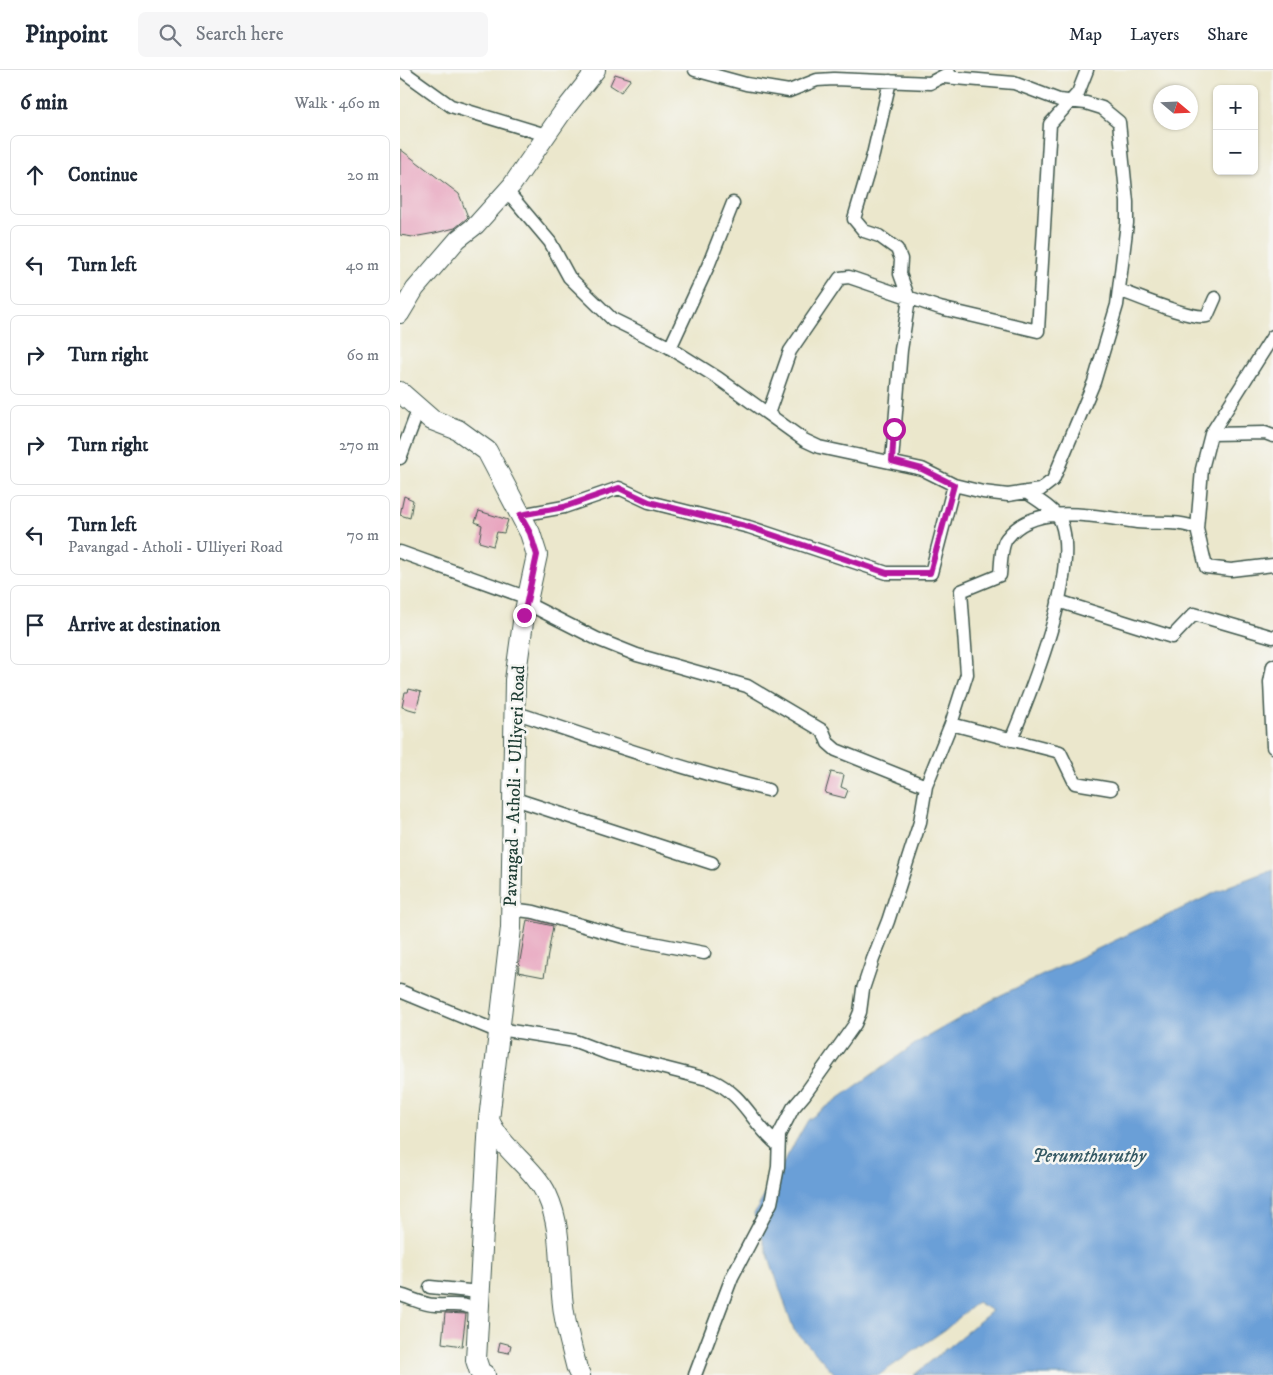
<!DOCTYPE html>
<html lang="en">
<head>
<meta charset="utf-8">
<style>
	:root { --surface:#fff; --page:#f6f6f7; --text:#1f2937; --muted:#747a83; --line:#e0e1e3 }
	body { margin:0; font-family:"IM FELL DW Pica",serif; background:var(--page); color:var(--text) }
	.controls { position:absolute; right:15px; top:15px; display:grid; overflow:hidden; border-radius:8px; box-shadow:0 1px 4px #0004 }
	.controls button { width:45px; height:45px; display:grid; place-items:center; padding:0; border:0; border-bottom:1px solid var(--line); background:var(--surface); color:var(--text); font:25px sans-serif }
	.compass { position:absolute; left:753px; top:15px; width:45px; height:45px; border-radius:50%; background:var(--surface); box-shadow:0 1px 4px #0004; rotate:109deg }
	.stop { position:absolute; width:15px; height:15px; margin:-11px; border:4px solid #b5179e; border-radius:50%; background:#fff }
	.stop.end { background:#b5179e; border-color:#fff; box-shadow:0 1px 5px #0008 }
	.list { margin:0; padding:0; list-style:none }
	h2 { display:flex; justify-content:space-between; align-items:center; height:65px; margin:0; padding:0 20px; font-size:21px }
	h2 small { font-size:16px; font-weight:400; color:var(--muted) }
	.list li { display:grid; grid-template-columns:32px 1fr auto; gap:15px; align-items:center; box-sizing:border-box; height:80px; margin:0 10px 10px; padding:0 10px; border:1px solid var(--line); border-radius:8px }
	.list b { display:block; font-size:19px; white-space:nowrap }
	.list p { margin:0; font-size:16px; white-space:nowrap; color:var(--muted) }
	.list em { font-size:16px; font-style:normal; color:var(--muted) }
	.icon { flex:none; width:28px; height:28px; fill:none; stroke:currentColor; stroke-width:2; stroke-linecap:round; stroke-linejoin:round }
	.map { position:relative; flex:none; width:873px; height:1305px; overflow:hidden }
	header { display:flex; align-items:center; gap:30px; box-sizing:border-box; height:70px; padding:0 25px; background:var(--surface); border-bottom:1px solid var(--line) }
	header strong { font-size:24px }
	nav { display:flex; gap:28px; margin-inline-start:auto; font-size:18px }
	.search { width:350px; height:45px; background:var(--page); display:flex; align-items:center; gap:12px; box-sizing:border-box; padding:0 18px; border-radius:8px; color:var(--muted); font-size:19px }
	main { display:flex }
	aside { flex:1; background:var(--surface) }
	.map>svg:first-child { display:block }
	.water { fill:#6a9fd7; stroke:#446e86 }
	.building { fill:#e8a6bf }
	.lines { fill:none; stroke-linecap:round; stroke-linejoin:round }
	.street-casing { stroke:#3e564b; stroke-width:15 }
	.secondary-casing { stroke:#3e564b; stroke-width:20 }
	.primary-casing { stroke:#3e564b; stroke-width:22 }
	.street { stroke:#fff; stroke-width:12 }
	.secondary { stroke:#fff; stroke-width:18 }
	.primary { stroke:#fff; stroke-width:20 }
	.route { stroke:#b5179e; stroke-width:6 }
	.labels { text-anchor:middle; stroke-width:5; stroke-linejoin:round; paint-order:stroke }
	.street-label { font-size:18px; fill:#1f3d34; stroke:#f6f6f2 }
	.water-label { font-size:19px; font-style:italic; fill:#365a65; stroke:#f6f6f2 }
</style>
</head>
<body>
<header>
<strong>Pinpoint</strong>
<div class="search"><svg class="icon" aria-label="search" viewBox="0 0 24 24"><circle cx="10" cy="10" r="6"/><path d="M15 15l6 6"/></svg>Search here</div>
<nav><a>Map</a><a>Layers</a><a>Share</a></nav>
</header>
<main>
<aside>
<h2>6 min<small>Walk · 460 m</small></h2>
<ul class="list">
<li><svg class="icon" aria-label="ahead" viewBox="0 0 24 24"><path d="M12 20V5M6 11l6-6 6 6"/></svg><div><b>Continue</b></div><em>20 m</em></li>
<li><svg class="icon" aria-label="left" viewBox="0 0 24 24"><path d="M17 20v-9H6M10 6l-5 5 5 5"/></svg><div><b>Turn left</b></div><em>40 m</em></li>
<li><svg class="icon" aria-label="right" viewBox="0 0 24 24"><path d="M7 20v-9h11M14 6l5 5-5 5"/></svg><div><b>Turn right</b></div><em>60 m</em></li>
<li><svg class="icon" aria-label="right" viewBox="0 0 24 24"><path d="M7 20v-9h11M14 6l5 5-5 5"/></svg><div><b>Turn right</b></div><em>270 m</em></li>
<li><svg class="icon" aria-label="left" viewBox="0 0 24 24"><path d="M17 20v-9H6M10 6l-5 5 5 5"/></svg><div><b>Turn left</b><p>Pavangad - Atholi - Ulliyeri Road</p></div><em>70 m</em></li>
<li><svg class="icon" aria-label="arrive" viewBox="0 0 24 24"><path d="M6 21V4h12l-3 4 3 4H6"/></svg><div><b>Arrive at destination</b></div></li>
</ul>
</aside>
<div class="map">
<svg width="873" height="1305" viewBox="0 0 873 1305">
	<rect width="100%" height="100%" fill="#f6f6f2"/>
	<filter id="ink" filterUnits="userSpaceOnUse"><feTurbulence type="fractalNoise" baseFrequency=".02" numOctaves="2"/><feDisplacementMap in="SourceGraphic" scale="10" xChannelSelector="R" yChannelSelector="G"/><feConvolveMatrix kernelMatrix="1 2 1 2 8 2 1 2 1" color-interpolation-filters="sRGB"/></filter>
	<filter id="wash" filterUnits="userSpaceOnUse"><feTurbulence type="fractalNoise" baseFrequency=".0096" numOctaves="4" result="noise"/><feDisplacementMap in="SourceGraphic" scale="20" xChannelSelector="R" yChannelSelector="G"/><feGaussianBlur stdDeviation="1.12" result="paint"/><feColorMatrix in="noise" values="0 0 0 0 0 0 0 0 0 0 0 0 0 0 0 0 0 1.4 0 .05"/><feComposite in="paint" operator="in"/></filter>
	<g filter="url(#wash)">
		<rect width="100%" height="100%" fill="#ebe7cc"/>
		<path class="water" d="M873 799V1305H514L592 1241 577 1232 546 1259 479 1305H436L394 1260 354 1144 408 1050 518 972 599 926 829 816Z"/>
		<g id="blocks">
			<path class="building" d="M215 4 231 9 221 22 210 15Z
				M0 79 59 124 68 147 66 149 55 158 35 163 13 167 0 165Z
				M4 426 13 430 10 448 0 445Z
				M79 441 108 450 104 463 97 462 93 476 79 472 82 455 75 452Z
				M9 619 21 622 16 641 2 637 5 622H8Z
				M431 702 444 705 441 717 448 720 445 728 425 723Z
				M127 850 153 856 144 907 118 902Z
				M45 1243 66 1244 62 1276 42 1273Z
				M100 1272 111 1275 109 1283 98 1281Z"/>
		</g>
	</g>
	<g filter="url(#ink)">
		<use href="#blocks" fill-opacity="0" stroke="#3e564b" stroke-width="1"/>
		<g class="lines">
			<defs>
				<path id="street" d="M1 0 51 36 146 65
					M295 0 346 14 389 21 417 10 434 9 530 13 549 3
					M490 11 473 85 454 149 464 161 479 166 497 179 501 189 500 204 509 229 501 280 492 391
					M107 121 150 172 169 207 212 249 267 276 318 308 404 370 419 377 522 399 554 415 583 422 608 425 640 420 653 410 694 312 717 235 727 153V132L719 52 702 38 686 33 659 30 614 13 544 7
					M719 220C736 226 791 250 807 246L815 228
					M270 278 308 196 333 133
					M368 344 390 281 440 208 449 207 540 238 638 261 650 54 678 23 687 0
					M811 364 865 363 873 366
					M0 388 19 338
					M120 445 164 437 219 418 249 432 349 457 487 503H531L554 415
					M797 459 802 399 811 364 873 266
					M0 482 128 528
					M658 531 772 567 794 544 873 567
					M126 533 197 569 237 585 347 616 423 661 428 673 436 680 526 716
					M873 596 870 612 873 677
					M114 642C198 670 281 699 368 720
					M551 654 660 682 675 713 711 719
					M611 670C631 621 680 502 661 452 656 440 636 429 626 422
					M112 728 312 793
					M111 839 134 842 227 868 304 883
					M0 921 99 962
					M99 959 175 971 209 984 311 1010C345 1025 352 1054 378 1075
					M30 1217 79 1222
					M0 1225C11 1228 24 1235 35 1235 51 1236 64 1232 78 1241
					M295 1305 332 1207 371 1133 378 1097 379 1065 393 1038 405 1024 455 954 460 942 463 919 473 889 488 851 520 752 526 716 551 654 567 604 561 521 600 505C601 495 601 475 607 468 635 431 698 447 737 452 756 454 781 450 797 459L806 497 831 500 873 495"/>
				<path id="secondary" d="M0 244 15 219 58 169 76 155 112 115 162 43 196 0"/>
				<path id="primary" d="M0 322 32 350 58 360 87 381 130 463 137 485 124 545 115 610 111 858 89 1050 76 1290 80 1302 85 1305
					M89 1050C102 1080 133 1096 147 1125 163 1159 158 1198 163 1235 165 1256 172 1278 177 1299L180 1305"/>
			</defs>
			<use href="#street" class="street-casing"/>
			<use href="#secondary" class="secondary-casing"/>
			<use href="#primary" class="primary-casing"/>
			<use href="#street" class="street"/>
			<use href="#secondary" class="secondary"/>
			<use href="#primary" class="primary"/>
		</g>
	</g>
	<g class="lines" filter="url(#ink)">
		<path class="route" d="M124 545 137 485 130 463 120 445 164 437 219 418 249 432 349 457 487 503H530L554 415 522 399 492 391 494 359"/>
	</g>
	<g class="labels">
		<g class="street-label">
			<text transform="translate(114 716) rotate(-88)" y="6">Pavangad - Atholi - Ulliyeri Road</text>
		</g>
		<g class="water-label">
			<text x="689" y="1092">Perumthuruthy</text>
		</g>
	</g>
</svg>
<div class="controls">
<button>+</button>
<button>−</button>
</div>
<svg class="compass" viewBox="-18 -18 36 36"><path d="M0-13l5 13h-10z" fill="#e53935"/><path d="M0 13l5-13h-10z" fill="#747a83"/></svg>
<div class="stop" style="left:494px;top:359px"></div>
<div class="stop end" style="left:124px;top:545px"></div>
</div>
</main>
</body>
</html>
